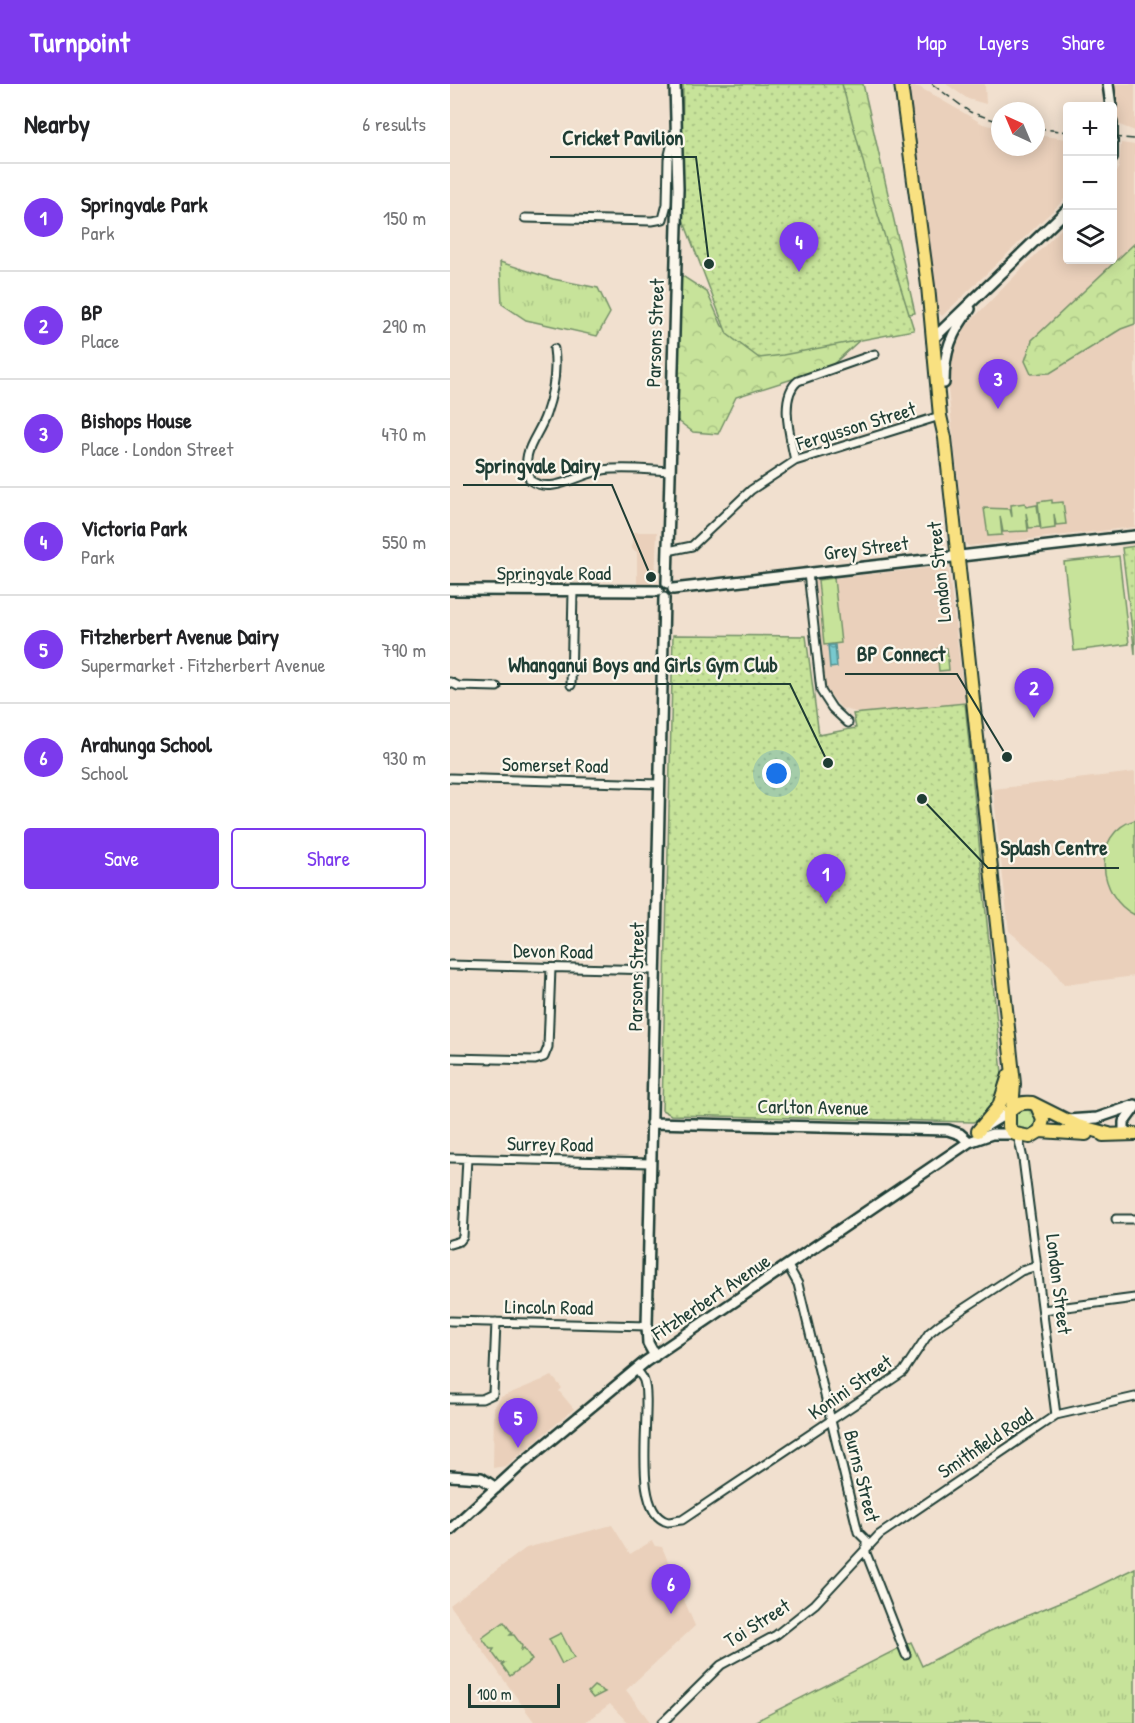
<!DOCTYPE html>
<html lang="en">
<head>
<meta charset="utf-8">
<style>
	:root { --surface:#fff; --page:#f6f6f6; --text:#202124; --muted:#757577; --line:#e0e0e0; --accent:#7c3aed }
	body { margin:0; font-family:"Patrick Hand",sans-serif; background:var(--page); color:var(--text) }
	.controls { position:absolute; right:18px; top:18px; display:grid; overflow:hidden; border-radius:6px; box-shadow:0 3px 15px #0003 }
	.controls button { width:54px; height:54px; display:grid; place-items:center; padding:0; border:0; border-bottom:2px solid var(--line); background:var(--surface); color:var(--text); font:30px sans-serif }
	.compass { position:absolute; left:541px; top:18px; width:54px; height:54px; border-radius:50%; background:var(--surface); box-shadow:0 3px 15px #0003; rotate:316deg }
	.scale { position:absolute; left:18px; bottom:15px; width:92px; box-sizing:border-box; padding-left:6px; border:3px solid #1f3d34; border-top:0; font-size:16px; line-height:21px; white-space:nowrap; color:#1f3d34; -webkit-text-stroke:4px #fbf7ec; paint-order:stroke }
	.you { position:absolute; left:327px; top:690px; width:21px; height:21px; margin:-15px; border:4px solid #fff; border-radius:50%; background:#1a73e8; box-shadow:0 0 0 9px #1a73e833 }
	.badge { display:grid; place-items:center; width:39px; height:39px; border-radius:50%; background:var(--accent); color:#fff; font-size:20px; font-weight:700 }
	.pin { position:absolute; translate:-50% -50px; filter:drop-shadow(0 2px 3px #0008) }
	.pin::after { content:''; position:absolute; top:32px; width:21px; height:18px; background:inherit; clip-path:polygon(0 0,100% 0,50% 100%) }
	.list { margin:0; padding:0; list-style:none }
	h2 { display:flex; justify-content:space-between; align-items:center; height:78px; margin:0; padding:0 24px; font-size:26px }
	h2 small { font-size:20px; font-weight:400; color:var(--muted) }
	.list li { display:grid; grid-template-columns:39px 1fr auto; gap:18px; align-items:center; box-sizing:border-box; height:108px; padding:0 24px; border-top:2px solid var(--line) }
	.list b { display:block; font-size:22px; white-space:nowrap }
	.list p { margin:0; font-size:20px; white-space:nowrap; color:var(--muted) }
	.list em { font-size:20px; font-style:normal; color:var(--muted) }
	.actions { display:flex; gap:12px; padding:18px 24px }
	.actions a { flex:1; padding:14px 0; border:2px solid var(--accent); border-radius:6px; text-align:center; font-size:21px; color:var(--accent) }
	.actions .main { background:var(--accent); color:#fff }
	.icon { flex:none; width:33px; height:33px; fill:none; stroke:currentColor; stroke-width:2; stroke-linecap:round; stroke-linejoin:round }
	.map { position:relative; flex:none; width:685px; height:1639px; overflow:hidden }
	header { display:flex; align-items:center; gap:36px; box-sizing:border-box; height:84px; padding:0 30px; background:var(--accent); color:#fff }
	header strong { font-size:28px }
	nav { display:flex; gap:33px; margin-inline-start:auto; font-size:21px }
	main { display:flex }
	aside { flex:1; background:var(--surface) }
	.map>svg:first-child { display:block }
	.built { fill:#ead0bb }
	.grass { fill:url(#grass-tufts); stroke:#739067; stroke-width:1.5 }
	.forest { fill:url(#forest-crowns); stroke:#739067; stroke-width:1.5 }
	.park { fill:url(#park-dots); stroke:#739067; stroke-width:1.5 }
	.pitch { fill:#c7e39a; stroke:#739067; stroke-width:1.5 }
	.water { fill:url(#water-ripples); stroke:#549190; stroke-width:1.5 }
	.lines { fill:none; stroke-linecap:round; stroke-linejoin:round }
	.street-casing { stroke:#1f3d34; stroke-width:11 }
	.secondary-casing { stroke:#1f3d34; stroke-width:14 }
	.highway-casing { stroke:#1f3d34; stroke-width:16 }
	.street { stroke:#fbf7ec; stroke-width:7 }
	.secondary { stroke:#fbf7ec; stroke-width:9 }
	.highway { stroke:#f9e181; stroke-width:12 }
	.rail { stroke:#1f3d34; stroke-width:1.5; stroke-dasharray:9 4.5; stroke-linecap:butt }
	.labels { text-anchor:middle; stroke-width:4.5; stroke-linejoin:round; paint-order:stroke }
	.street-label { font-size:20px; fill:#1f3d34; stroke:#fbf7ec }
	.leader { fill:none; stroke:#1f3d34; stroke-width:2 }
	.callout-dot { fill:#1f3d34; stroke:#fbf7ec; stroke-width:2 }
	.callout-label { font-size:21px; text-anchor:middle; font-weight:bold; fill:#1f3d34; stroke:#fbf7ec; stroke-width:4.5; stroke-linejoin:round; paint-order:stroke }
</style>
</head>
<body>
<header>
<strong>Turnpoint</strong>
<nav><a>Map</a><a>Layers</a><a>Share</a></nav>
</header>
<main>
<aside>
<h2>Nearby<small>6 results</small></h2>
<ul class="list">
<li><span class="badge">1</span><div><b>Springvale Park</b><p>Park</p></div><em>150 m</em></li>
<li><span class="badge">2</span><div><b>BP</b><p>Place</p></div><em>290 m</em></li>
<li><span class="badge">3</span><div><b>Bishops House</b><p>Place · London Street</p></div><em>470 m</em></li>
<li><span class="badge">4</span><div><b>Victoria Park</b><p>Park</p></div><em>550 m</em></li>
<li><span class="badge">5</span><div><b>Fitzherbert Avenue Dairy</b><p>Supermarket · Fitzherbert Avenue</p></div><em>790 m</em></li>
<li><span class="badge">6</span><div><b>Arahunga School</b><p>School</p></div><em>930 m</em></li>
</ul>
<div class="actions"><a class="main">Save</a><a>Share</a></div>
</aside>
<div class="map">
<svg width="685" height="1639" viewBox="0 0 685 1639">
	<defs>
		<pattern id="grass-tufts" width="24" height="20" patternUnits="userSpaceOnUse" patternTransform="scale(1.5)"><rect width="24" height="20" fill="#c7e39a"/><path d="M3 7l-1-3M5 7V3M7 7l1-3M15 17l-1-3M17 17v-4M19 17l1-3" fill="none" stroke="#aac485"/></pattern>
		<pattern id="forest-crowns" width="20" height="18" patternUnits="userSpaceOnUse" patternTransform="scale(1.5)"><rect width="20" height="18" fill="#c7e39a"/><path d="M2 6a3 3 0 1 1 6 0M12 15a3 3 0 1 1 6 0" fill="none" stroke="#aac485"/></pattern>
		<pattern id="park-dots" width="8" height="8" patternUnits="userSpaceOnUse" patternTransform="scale(1.5)"><rect width="8" height="8" fill="#c7e39a"/><path d="M2 2h.1M6 6h.1" fill="none" stroke="#aac485" stroke-width="1.8" stroke-linecap="round"/></pattern>
		<pattern id="water-ripples" width="26" height="14" patternUnits="userSpaceOnUse" patternTransform="scale(1.5)"><rect width="26" height="14" fill="#78c9ce"/><path d="M2 4q2-2 4 0t4 0M15 11q2-2 4 0t4 0" fill="none" stroke="#62a4a8"/></pattern>
	</defs>
	<rect width="100%" height="100%" fill="#f1e0cf"/>
	<filter id="ink" filterUnits="userSpaceOnUse"><feTurbulence type="fractalNoise" baseFrequency=".0167" numOctaves="2"/><feDisplacementMap in="SourceGraphic" scale="12" xChannelSelector="R" yChannelSelector="G"/><feConvolveMatrix kernelMatrix="1 2 1 2 8 2 1 2 1" color-interpolation-filters="sRGB"/></filter>
	<g filter="url(#ink)">
		<path class="built" d="M496 0H535L536 20 518 15Z
			M662 0H685V47L667 40Z
			M458 3H469L533 40 550 44V63H586V51L617 55V113L492 232 486 226Z
			M671 59 685 61V443L519 462 515 459 495 278 501 257 617 139 618 176H662L663 93 669 83Z
			M182 448H207L205 497 201 501H187V468L182 465Z
			M498 482 515 619 413 630 391 624 375 604 362 499 365 496Z
			M685 688V892L614 901 601 883 559 847 543 705Z
			M102 1292 112 1304 109 1307 124 1325 56 1382 43 1384 44 1323 51 1313Z
			M162 1441 180 1470 202 1457 205 1462 212 1463 245 1542 176 1606 201 1639H178L160 1620 134 1639H85L0 1521 76 1464Z"/>
		<path class="grass" d="M50 178 103 195 148 204 160 229 147 252 76 236 52 220Z
			M570 1023 583 1024 589 1037 582 1048 566 1046 562 1033Z
			M685 1484V1639H302L461 1558 472 1582 540 1547 642 1505Z
			M144 1602 155 1608 143 1614 138 1608Z"/>
		<path class="forest" d="M358 0H413L465 229 433 235 380 283 286 313 268 350 243 348 227 336 231 191 257 208 272 242 288 251Z
			M685 159V240L671 245 600 289 581 290 575 277 582 256Z"/>
		<path class="park" d="M233 0H392L424 118 464 246 333 271 309 274 277 250 231 130Z
			M685 462V570L672 464Z
			M223 551 356 552 369 651 406 644 403 630 515 619 552 989 548 1011 534 1034 523 1038 221 1031 212 1026Z"/>
		<path class="pitch" d="M602 416V419L613 418 616 440 606 441 604 430 605 444 591 446 588 418Z
			M575 419 576 423 587 421 590 443 579 444 576 429 578 447 553 448 550 432 552 451 538 452 534 424 560 425 562 433 561 421Z
			M669 472 679 560 624 567 614 478Z
			M384 494 391 559 374 561 368 496Z
			M497 564 499 586 489 587 487 565Z
			M685 736V831C648 814 640 749 685 736Z
			M54 1538 62 1549 60 1551H64L72 1562 71 1566 74 1564 82 1576 60 1592 52 1581 54 1579H50L42 1568 44 1565H40L32 1554Z
			M111 1549 124 1574 112 1580 99 1555Z"/>
		<path class="water" d="M378 561H385L387 583 380 584Z"/>
		<g class="lines">
			<defs>
				<path id="street" d="M75 134 202 137 213 135 217 120 218 75 224 50
					M104 265C107 286 103 310 96 330 88 355 69 366 80 396 101 412 131 389 153 386 174 383 198 386 219 387
					M345 377C341 355 328 313 348 297L425 270
					M218 467 242 462 301 406 345 377 490 332
					M358 489 371 607 382 624 398 639
					M0 598 8 602 47 603
					M121 601 123 507
					M0 694 209 700
					M0 881 205 886
					M0 974 85 976 94 973 98 963 101 884
					M568 1052 573 1075 606 1331
					M0 1074 200 1079
					M666 1135H685
					M0 1160 10 1157 13 1153 17 1074
					M338 1182 348 1200 408 1448 416 1456V1469L456 1571
					M593 1226 685 1214
					M0 1237 197 1242
					M186 1285C189 1289 193 1293 194 1297 203 1322 179 1429 218 1438 222 1438 228 1436 232 1436L453 1288 479 1249 490 1240 571 1187 587 1182
					M0 1315H32L43 1310 46 1238
					M212 1639 271 1581 326 1551 365 1520 429 1451 606 1331 685 1313"/>
				<path id="secondary" d="M658 0 661 22
					M662 39V74
					M482 256 618 125
					M494 299C494 268 501 249 520 225
					M217 499 228 105 225 0
					M223 505 685 452
					M0 506 208 507
					M617 1036 647 1034 685 1021
					M201 1039 498 1046 510 1050 519 1058
					M536 1042 559 1028
					M674 1050V1038L685 1023
					M205 1272 198 1259 197 1242 214 514
					M0 1392 31 1394 46 1404
					M0 1446 73 1379 195 1278 519 1058 542 1050H565"/>
				<path id="highway" d="M451 0 478 202 490 332 495 354 564 1000 562 1024
					M587 1022 593 1036 590 1047 580 1053 565 1050 559 1043V1028C564 1020 572 1018 582 1019L628 1042 659 1050
					M528 1047 549 1022 559 991
					M590 1047 636 1050
					M653 1051 685 1050"/>
			</defs>
			<use href="#street" class="street-casing"/>
			<use href="#secondary" class="secondary-casing"/>
			<use href="#highway" class="highway-casing"/>
			<use href="#street" class="street"/>
			<use href="#secondary" class="secondary"/>
			<use href="#highway" class="highway"/>
			<path class="rail" d="M482 0 520 28 550 38
				M586 44 618 48
				M662 53 685 55"/>
		</g>
	</g>
	<g class="labels">
		<g class="street-label">
			<text transform="translate(205 249) rotate(-88)" y="7">Parsons Street</text>
			<text transform="translate(406 342) rotate(-17)" y="7">Fergusson Street</text>
			<text transform="translate(416 464) rotate(-7)" y="7">Grey Street</text>
			<text transform="translate(489 488) rotate(-96)" y="7">London Street</text>
			<text x="104" y="496">Springvale Road</text>
			<text transform="translate(105 681) rotate(1)" y="7">Somerset Road</text>
			<text transform="translate(103 867) rotate(1)" y="7">Devon Road</text>
			<text transform="translate(186 893) rotate(-89)" y="7">Parsons Street</text>
			<text transform="translate(363 1023) rotate(1)" y="7">Carlton Avenue</text>
			<text transform="translate(100 1060) rotate(1)" y="7">Surrey Road</text>
			<text transform="translate(609 1200) rotate(83)" y="7">London Street</text>
			<text transform="translate(261 1213) rotate(-34)" y="7">Fitzherbert Avenue</text>
			<text transform="translate(99 1223) rotate(1)" y="7">Lincoln Road</text>
			<text transform="translate(400 1303) rotate(-35)" y="7">Konini Street</text>
			<text transform="translate(535 1359) rotate(-34)" y="7">Smithfield Road</text>
			<text transform="translate(412 1392) rotate(76)" y="7">Burns Street</text>
			<text transform="translate(307 1539) rotate(-32)" y="7">Toi Street</text>
		</g>
	</g>
	<path class="leader" d="M259 180L246 73H100M201 493L162 401H13M557 673L507 590H395M378 679L340 600H47M472 715L538 784H669"/>
	<g class="callout-dot">
		<circle cx="259" cy="180" r="6"/>
		<circle cx="201" cy="493" r="6"/>
		<circle cx="557" cy="673" r="6"/>
		<circle cx="378" cy="679" r="6"/>
		<circle cx="472" cy="715" r="6"/>
	</g>
	<g class="callout-label">
		<text x="173" y="61">Cricket Pavilion</text>
		<text x="88" y="389">Springvale Dairy</text>
		<text x="451" y="577">BP Connect</text>
		<text x="193" y="588">Whanganui Boys and Girls Gym Club</text>
		<text x="604" y="771">Splash Centre</text>
	</g>
</svg>
<div class="controls">
<button>+</button>
<button>−</button>
<button><svg class="icon" aria-label="layers" viewBox="0 0 24 24"><path d="M12 4l9 5-9 5-9-5zM3 14l9 5 9-5"/></svg></button>
</div>
<svg class="compass" viewBox="-18 -18 36 36"><path d="M0-13l5 13h-10z" fill="#e53935"/><path d="M0 13l5-13h-10z" fill="#757577"/></svg>
<div class="scale">100 m</div>
<div class="you"></div>
<div class="pin badge" style="left:376px;top:820px">1</div>
<div class="pin badge" style="left:584px;top:634px">2</div>
<div class="pin badge" style="left:548px;top:325px">3</div>
<div class="pin badge" style="left:349px;top:188px">4</div>
<div class="pin badge" style="left:68px;top:1364px">5</div>
<div class="pin badge" style="left:221px;top:1530px">6</div>
</div>
</main>
</body>
</html>
